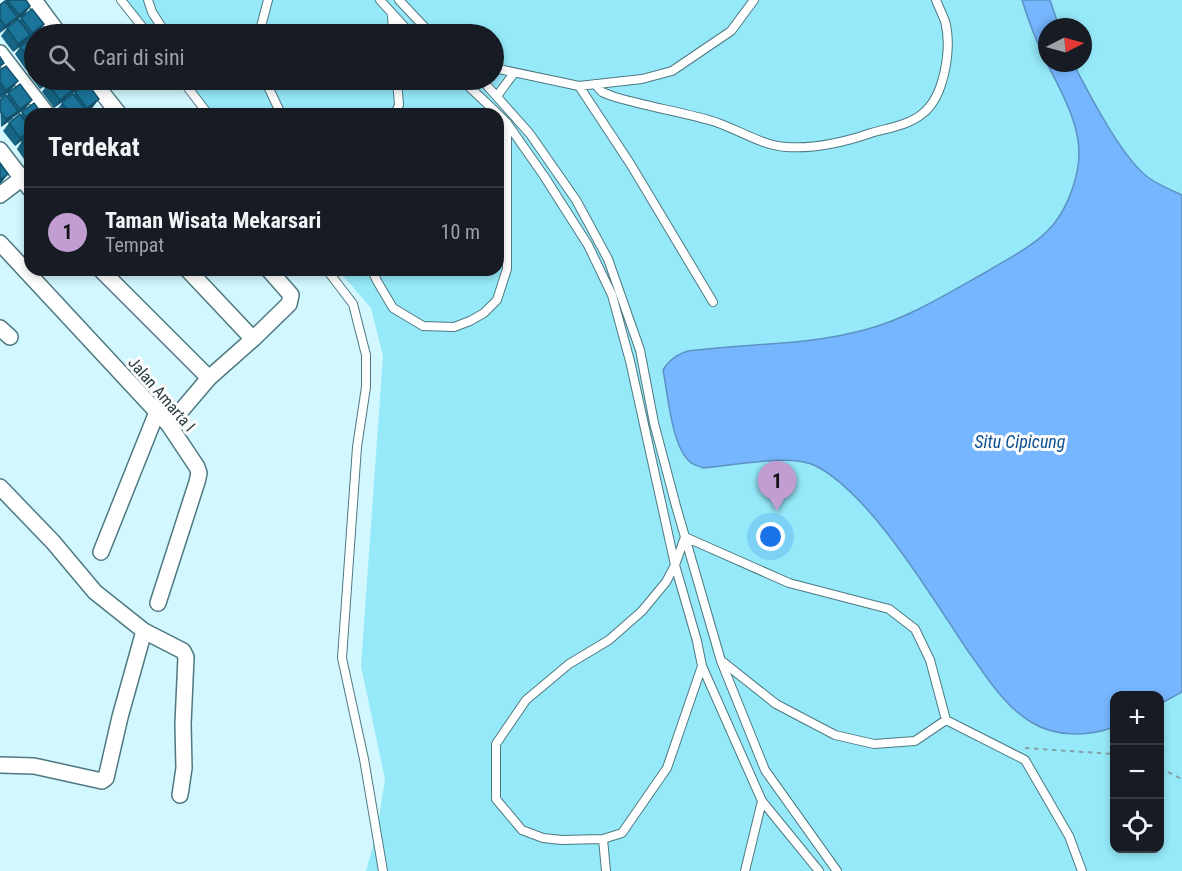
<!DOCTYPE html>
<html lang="id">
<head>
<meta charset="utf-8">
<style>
	:root { --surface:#171b24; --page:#242831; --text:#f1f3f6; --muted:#9ea1a6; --line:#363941; --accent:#c19dd1 }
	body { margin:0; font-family:"Roboto Condensed",sans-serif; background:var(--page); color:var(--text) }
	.controls { position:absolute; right:18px; bottom:18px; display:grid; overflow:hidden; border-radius:12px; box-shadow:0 3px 9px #0003 }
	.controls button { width:54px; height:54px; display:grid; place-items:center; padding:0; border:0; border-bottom:2px solid var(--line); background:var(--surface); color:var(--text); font:30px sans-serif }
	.compass { position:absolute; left:1038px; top:18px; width:54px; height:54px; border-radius:50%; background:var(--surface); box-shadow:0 3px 9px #0003; rotate:84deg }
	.you { position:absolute; left:771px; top:537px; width:21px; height:21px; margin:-15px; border:4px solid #fff; border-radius:50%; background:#1a73e8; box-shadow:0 0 0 9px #1a73e833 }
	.badge { display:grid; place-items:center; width:39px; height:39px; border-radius:50%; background:var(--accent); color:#111; font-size:20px; font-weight:700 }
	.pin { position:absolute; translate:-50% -50px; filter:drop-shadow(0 2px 3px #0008) }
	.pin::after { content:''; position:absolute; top:32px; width:21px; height:18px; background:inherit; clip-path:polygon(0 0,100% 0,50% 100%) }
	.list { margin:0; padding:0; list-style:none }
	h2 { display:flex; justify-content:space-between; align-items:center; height:78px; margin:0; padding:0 24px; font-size:26px }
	h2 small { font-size:20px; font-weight:400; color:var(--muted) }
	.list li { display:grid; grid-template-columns:39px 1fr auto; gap:18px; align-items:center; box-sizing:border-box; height:90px; padding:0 24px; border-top:2px solid var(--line) }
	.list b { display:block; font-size:22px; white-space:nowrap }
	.list p { margin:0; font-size:20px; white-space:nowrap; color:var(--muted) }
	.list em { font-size:20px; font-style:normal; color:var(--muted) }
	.icon { flex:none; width:33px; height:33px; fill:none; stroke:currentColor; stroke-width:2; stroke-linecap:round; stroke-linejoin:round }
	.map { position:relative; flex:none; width:1182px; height:871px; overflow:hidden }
	.search { position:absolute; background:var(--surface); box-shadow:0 3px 9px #0003; left:24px; top:24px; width:480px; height:66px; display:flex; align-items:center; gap:15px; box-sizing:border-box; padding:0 21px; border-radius:33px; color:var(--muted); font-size:22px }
	.panel { position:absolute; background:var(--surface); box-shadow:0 3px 9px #0003; left:24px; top:108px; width:480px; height:168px; border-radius:18px }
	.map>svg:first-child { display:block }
	.green { fill:#95e9f9; fill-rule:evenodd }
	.water { fill:#76b6fe; stroke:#5e91c4; stroke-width:1.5 }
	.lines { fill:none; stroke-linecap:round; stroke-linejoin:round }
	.lane-casing { stroke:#4d7981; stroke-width:10 }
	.street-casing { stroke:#4d7981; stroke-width:18 }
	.path { stroke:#84a1a7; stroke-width:2; stroke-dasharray:4.5 4.5; stroke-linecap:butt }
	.lane { stroke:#fff; stroke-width:8 }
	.street { stroke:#fff; stroke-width:15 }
	.wall { fill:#176584 }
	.shaded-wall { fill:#13526c }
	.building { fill:#1b759a; stroke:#13526c; stroke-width:1.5 }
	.labels { text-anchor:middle; stroke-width:6; stroke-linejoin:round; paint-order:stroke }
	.street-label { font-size:16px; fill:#273a3e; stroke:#fcfcfc }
	.water-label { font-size:18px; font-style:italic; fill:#0e5191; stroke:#fcfcfc }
</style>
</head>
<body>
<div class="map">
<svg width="1182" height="871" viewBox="0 0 1182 871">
	<rect width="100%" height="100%" fill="#d2f7fe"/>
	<path class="green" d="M127 0H1182V871H366L377 831 385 779 361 666 383 356 371 308 338 270H498V114H205L175 80H494V34H148ZM1047 27H1083V63H1047ZM1114 696H1160V848H1114Z"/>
	<path class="water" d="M1022 0H1050L1059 27H1047V63H1073C1088 92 1123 160 1149 178 1159 185 1171 190 1182 195V692L1160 704V696H1114V727C1088 737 1055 737 1031 722 1004 706 986 676 968 651 932 598 872 495 816 466 791 453 732 466 703 468 699 466 693 465 690 462 671 445 668 394 663 370 669 360 676 355 688 351 746 343 806 346 864 330 907 319 947 294 986 272 1009 258 1035 246 1053 225 1068 207 1079 176 1079 153 1079 119 1057 85 1043 55 1035 38 1028 19 1022 0Z"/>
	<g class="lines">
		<defs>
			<path id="lane" d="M121 0 148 34
				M148 0 152 12 166 34
				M380 0 411 34
				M399 0 431 34
				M392 14 393 34
				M259 34 268 0
				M494 68 579 86 631 165 713 302
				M182 80 208 114
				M265 80 281 114
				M462 80 498 114
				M482 80 530 134 576 200 608 259 640 350 654 423 676 506 721 661 765 770 837 871
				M595 84 602 92 612 96C644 106 677 111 709 120 735 127 759 145 786 147 814 149 845 142 871 133 888 128 909 125 922 114 945 97 952 47 945 21 942 14 939 7 936 0
				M579 86 642 79 672 71 731 31 754 0
				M497 96 514 73
				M395 114 399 105 397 80
				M498 114 507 123 544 176 588 245 612 295 630 361 675 565 697 641 702 666 762 801 819 871
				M327 270 353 304 366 355V387L357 447 342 658 364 759 383 871
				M372 270 377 281 393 308 423 326 454 327 470 321 484 313 497 300 507 269V123
				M723 662 776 704 835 735 874 744 915 741 946 720 1025 760 1069 836 1082 871
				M702 666 667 768 622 833 603 839 562 840 543 838 522 830 496 799V744L526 700 569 664 609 640 642 611 666 582 675 565 685 537 789 583 889 609 915 629 930 660 946 720
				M603 839 606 871
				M745 871 762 801"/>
			<path id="street" d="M34 0 59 34
				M0 53 47 114
				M92 80 119 114
				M0 150 30 189
				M0 195 29 173
				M0 243 169 425 197 467 199 473 197 482 158 603
				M101 270 209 378
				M188 270 253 339
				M0 328 10 337
				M169 425 209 378 253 339 289 304 291 295 269 270
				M0 487 53 542 95 592 144 631 183 651 186 657 183 724 184 768 180 795
				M101 552 157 412
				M0 765 34 766 102 781 106 778 120 717 144 631"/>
		</defs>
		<use href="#lane" class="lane-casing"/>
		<use href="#street" class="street-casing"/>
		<path class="path" d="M1025 748 1114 754
			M1160 768 1182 779"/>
		<use href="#lane" class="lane"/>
		<use href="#street" class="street"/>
	</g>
	<path class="wall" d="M6 0H26L30 6 25 14 13 23V22L0 33V5Z
		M21 18 44 24 39 32 27 41H26L13 52 1 36 7 28 19 20Z
		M34 36V64L26 70 15 54 20 47 33 38Z
		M34 65V80H52L40 89 28 73Z
		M0 70 12 89 1 98H0Z
		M54 80H84L85 81 80 88 54 108 42 92 48 84Z
		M75 92 93 107 84 114H59L56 111 62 103 74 94Z
		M8 93 26 108 14 117V116L12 119 1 127 0 100 7 96Z
		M22 112 30 114V135L28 136V135L15 146 3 131 9 123 21 115Z
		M30 135V163L28 165 17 149 22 141Z"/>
	<path class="shaded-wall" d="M30 6 25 14 13 23 19 15Z
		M17 17 11 24 0 33 5 26Z
		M44 24 39 32 27 41 32 33Z
		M30 35 25 43 13 52 18 44Z
		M34 60V64L26 70 32 62Z
		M48 80H52L40 89 46 81Z
		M18 81 12 89 1 98 6 90Z
		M85 81 80 88 68 97 73 90Z
		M71 91 66 99 54 108 60 100Z
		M99 99 93 107 83 114 87 108Z
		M32 100 26 108 14 117 20 109Z
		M18 111 12 119 1 127 6 119Z
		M30 131 26 137 15 146 20 138Z
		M8 174 2 182 0 184V180Z"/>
	<path class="building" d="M7 0H26L30 6 19 15Z
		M5 1 17 17 5 26 0 19V5Z
		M32 9 44 24 32 33 21 18Z
		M18 19 30 35 18 44 7 28Z
		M46 27 51 34H36Z
		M32 38 34 41V60L32 62 20 47Z
		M0 57 4 63 0 66Z
		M6 66 18 81 6 90 0 82V70Z
		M54 80H63L71 91 60 100 48 84Z
		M66 80H84L85 81 73 90Z
		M87 83 99 99 87 108 75 92Z
		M20 84 32 100 20 109 8 93Z
		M0 86 4 92 0 95Z
		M73 94 85 109 79 114H70L62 103Z
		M6 95 18 111 6 119 0 111V100Z
		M34 103 42 114H30V123L22 112Z
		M20 114 30 127V131L20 138 9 123Z
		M30 135V152L22 141Z
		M0 163 8 174 0 180Z"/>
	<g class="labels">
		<g class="street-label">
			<text transform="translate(162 394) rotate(49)" y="6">Jalan Amarta I</text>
		</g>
		<g class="water-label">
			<text x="1020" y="448">Situ Cipicung</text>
		</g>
	</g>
</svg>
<div class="controls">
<button>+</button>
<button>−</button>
<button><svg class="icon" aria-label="locate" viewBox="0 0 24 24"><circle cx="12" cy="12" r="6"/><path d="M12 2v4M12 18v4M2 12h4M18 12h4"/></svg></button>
</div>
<svg class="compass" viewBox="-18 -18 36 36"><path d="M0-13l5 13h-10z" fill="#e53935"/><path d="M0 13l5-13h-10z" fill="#9ea1a6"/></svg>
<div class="you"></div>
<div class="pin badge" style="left:777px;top:511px">1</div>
<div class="search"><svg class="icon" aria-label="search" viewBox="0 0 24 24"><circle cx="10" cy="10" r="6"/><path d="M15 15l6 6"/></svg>Cari di sini</div>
<section class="panel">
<h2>Terdekat<small></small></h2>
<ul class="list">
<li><span class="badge">1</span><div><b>Taman Wisata Mekarsari</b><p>Tempat</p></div><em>10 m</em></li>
</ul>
</section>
</div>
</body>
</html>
